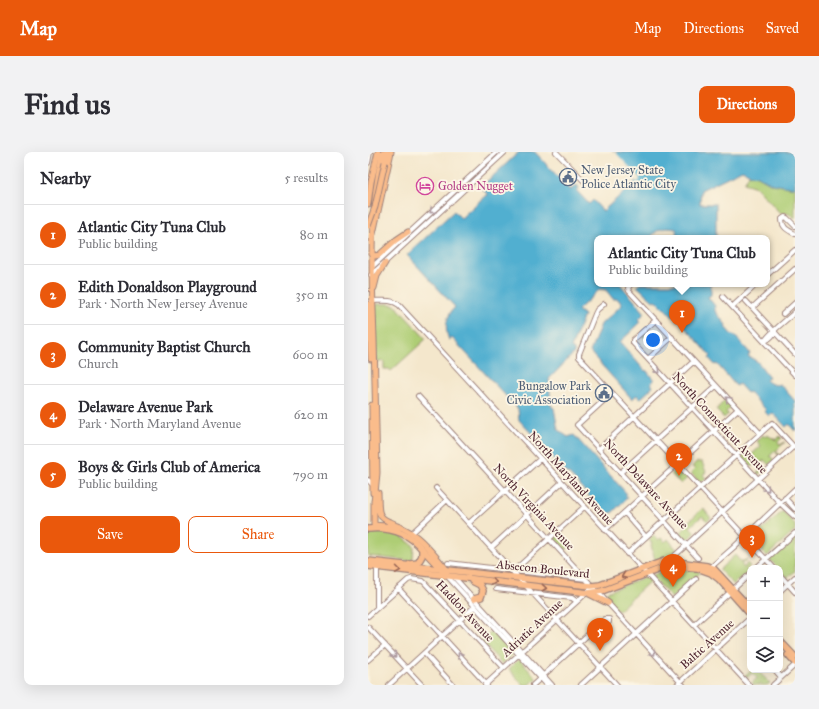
<!DOCTYPE html>
<html lang="en">
<head>
<meta charset="utf-8">
<style>
	:root { --surface:#fff; --page:#f2f2f3; --text:#2b2b33; --muted:#7c7c81; --line:#e1e1e2; --accent:#ea580c }
	body { margin:0; font-family:"IM FELL Great Primer",serif; background:var(--page); color:var(--text) }
	.controls { position:absolute; right:12px; bottom:12px; display:grid; overflow:hidden; border-radius:8px; box-shadow:0 4px 16px #0002 }
	.controls button { width:36px; height:36px; display:grid; place-items:center; padding:0; border:0; border-bottom:1px solid var(--line); background:var(--surface); color:var(--text); font:20px sans-serif }
	.you { position:absolute; left:285px; top:188px; width:14px; height:14px; margin:-10px; border:3px solid #fff; border-radius:50%; background:#1a73e8; box-shadow:0 0 0 6px #1a73e833 }
	.badge { display:grid; place-items:center; width:26px; height:26px; border-radius:50%; background:var(--accent); color:#fff; font-size:13px; font-weight:700 }
	.pin { position:absolute; translate:-50% -33px; filter:drop-shadow(0 1px 2px #0008) }
	.pin::after { content:''; position:absolute; top:21px; width:14px; height:12px; background:inherit; clip-path:polygon(0 0,100% 0,50% 100%) }
	.popup { position:absolute; left:226px; top:83px; width:176px; height:52px; box-sizing:border-box; display:grid; place-content:center; border-radius:8px; background:var(--surface); filter:drop-shadow(0 1px 3px #0005); font-size:13px; white-space:nowrap; color:var(--muted) }
	.popup b { font-size:15px; color:var(--text) }
	.popup::after { content:''; position:absolute; left:50%; top:100%; margin-left:-8px; border:8px solid transparent; border-top-color:var(--surface) }
	.list { margin:0; padding:0; list-style:none }
	h2 { display:flex; justify-content:space-between; align-items:center; height:52px; margin:0; padding:0 16px; font-size:17px }
	h2 small { font-size:13px; font-weight:400; color:var(--muted) }
	.list li { display:grid; grid-template-columns:26px 1fr auto; gap:12px; align-items:center; box-sizing:border-box; height:60px; padding:0 16px; border-top:1px solid var(--line) }
	.list b { display:block; font-size:15px; white-space:nowrap }
	.list p { margin:0; font-size:13px; white-space:nowrap; color:var(--muted) }
	.list em { font-size:13px; font-style:normal; color:var(--muted) }
	.actions { display:flex; gap:8px; padding:12px 16px }
	.actions a { flex:1; padding:9px 0; border:1px solid var(--accent); border-radius:8px; text-align:center; font-size:14px; color:var(--accent) }
	.actions .main { background:var(--accent); color:#fff }
	.icon { flex:none; width:22px; height:22px; fill:none; stroke:currentColor; stroke-width:2; stroke-linecap:round; stroke-linejoin:round }
	.map { position:relative; flex:none; width:427px; height:533px; overflow:hidden; border-radius:8px }
	header { display:flex; align-items:center; gap:24px; box-sizing:border-box; height:56px; padding:0 20px; background:var(--accent); color:#fff }
	header strong { font-size:19px }
	nav { display:flex; gap:22px; margin-inline-start:auto; font-size:14px }
	.intro { display:flex; align-items:center; justify-content:space-between; box-sizing:border-box; height:96px; padding:0 24px }
	h1 { margin:0; font-size:28px }
	.button { padding:10px 18px; border-radius:8px; background:var(--accent); color:#fff; font-size:14px; font-weight:700 }
	main { display:flex; gap:24px; padding:0 24px }
	aside { flex:1; background:var(--surface); border-radius:8px; box-shadow:0 4px 16px #0002 }
	.map>svg:first-child { display:block }
	.green { fill:#aecd74; stroke:#7c7650 }
	.water { fill:#51afd0; stroke:#4e677e }
	.pier { fill:#f4e7cc }
	.lines { fill:none; stroke-linecap:round; stroke-linejoin:round }
	.minor-casing { stroke:#9f837c; stroke-width:6 }
	.major-casing { stroke:#9f837c; stroke-width:7 }
	.highway-casing { stroke:#9f837c; stroke-width:8 }
	.minor { stroke:#fff; stroke-width:4 }
	.major { stroke:#fabc8b; stroke-width:5 }
	.highway { stroke:#fabc8b; stroke-width:5.5 }
	.major-bridge-casing { stroke:#9f837c; stroke-width:7; stroke-linecap:butt }
	.major-bridge { stroke:#fabc8b; stroke-width:5 }
	.oneway { stroke:#ae9aa0 }
	.oneway2 { stroke:#996656 }
	.labels { text-anchor:middle; stroke-width:3.5; stroke-linejoin:round; paint-order:stroke }
	.service-label { font-size:12px; fill:#4e5e75; stroke:#fcf5e5; text-anchor:start }
	.hotel-label { font-size:12px; fill:#b23c85; stroke:#fcf5e5; text-anchor:start }
	.street-label { font-size:12px; fill:#4a1f2b; stroke:#fcf5e5 }
</style>
</head>
<body>
<header>
<strong>Map</strong>
<nav><a>Map</a><a>Directions</a><a>Saved</a></nav>
</header>
<div class="intro"><h1>Find us</h1><a class="button">Directions</a></div>
<main>
<aside>
<h2>Nearby<small>5 results</small></h2>
<ul class="list">
<li><span class="badge">1</span><div><b>Atlantic City Tuna Club</b><p>Public building</p></div><em>80 m</em></li>
<li><span class="badge">2</span><div><b>Edith Donaldson Playground</b><p>Park · North New Jersey Avenue</p></div><em>350 m</em></li>
<li><span class="badge">3</span><div><b>Community Baptist Church</b><p>Church</p></div><em>600 m</em></li>
<li><span class="badge">4</span><div><b>Delaware Avenue Park</b><p>Park · North Maryland Avenue</p></div><em>620 m</em></li>
<li><span class="badge">5</span><div><b>Boys &amp; Girls Club of America</b><p>Public building</p></div><em>790 m</em></li>
</ul>
<div class="actions"><a class="main">Save</a><a>Share</a></div>
</aside>
<div class="map">
<svg width="427" height="533" viewBox="0 0 427 533">
	<rect width="100%" height="100%" fill="#fcf5e5"/>
	<filter id="ink" filterUnits="userSpaceOnUse"><feTurbulence type="fractalNoise" baseFrequency=".025" numOctaves="2"/><feDisplacementMap in="SourceGraphic" scale="8" xChannelSelector="R" yChannelSelector="G"/><feConvolveMatrix kernelMatrix="1 2 1 2 8 2 1 2 1" color-interpolation-filters="sRGB"/></filter>
	<filter id="wash" filterUnits="userSpaceOnUse"><feTurbulence type="fractalNoise" baseFrequency=".012" numOctaves="4" result="noise"/><feDisplacementMap in="SourceGraphic" scale="16" xChannelSelector="R" yChannelSelector="G"/><feGaussianBlur stdDeviation="0.9" result="paint"/><feColorMatrix in="noise" values="0 0 0 0 0 0 0 0 0 0 0 0 0 0 0 0 0 1.4 0 .05"/><feComposite in="paint" operator="in"/></filter>
	<g filter="url(#wash)">
		<rect width="100%" height="100%" fill="#f4e7cc"/>
		<path class="green" d="M381 22 390 24 404 32 427 36V67C422 62 420 60 413 62L388 35 376 31Z
			M10 152H21L27 153 58 187 23 219 21 217H16V209H8L7 154Z
			M281 178 285 181 282 184 286 189 290 186 293 189 286 196 275 184Z
			M358 247 364 254 358 260 360 262 356 266 348 258Z
			M395 283 397 285 399 283 408 288 412 284 411 286 413 285 414 286 410 290 412 293 417 290 408 299 412 303 411 304 407 299 402 304 406 308 401 313 396 308 393 311 397 316 390 323 389 321 394 316 389 310 383 315 381 313 382 311H379L373 304 377 300 382 306 385 308 386 306 383 303 393 294 389 289Z
			M328 310H334L338 320 335 323 338 326 332 331 323 321 327 317 324 315Z
			M310 316 319 326 313 332 303 322Z
			M335 356 343 366 339 369 334 364 322 375 327 380 319 388 312 381 318 375 317 373Z
			M415 359 427 373V379L399 404 384 387Z
			M17 380 33 384 46 394 45 406 42 409 0 404V381Z
			M191 382 202 394 197 398 186 386Z
			M285 383 290 388 293 386 297 390 300 387 309 398 298 407 287 408 283 393 284 391 281 388Z
			M427 383V419L419 426 412 418V416H410L401 407Z
			M367 403 372 409H376L378 407 379 409 373 412 376 416 379 411 382 414 378 418 380 420 370 429H368L366 433 351 418Z
			M304 416 331 419 332 421 304 446 283 424 298 417Z
			M279 424 283 428 250 459 234 443V442Z
			M125 478 144 500V503L134 512 113 489Z
			M150 508H152L167 525 168 527 160 533H155L141 517Z
			M384 518H389L402 531 399 533H386L384 531 389 526 384 521 379 526 377 524Z"/>
		<path class="water" d="M151 0H167L202 38 209 33 211 36 209 39 221 52 225 48 235 59 270 27 244 0H427V36L404 32 390 24 381 22V21L374 18 333 38 332 52H348V86H310L308 77C296 75 290 76 282 86H229V132H252L277 161 271 167 273 170 252 190 277 219 278 218 286 228 283 231 285 235 272 247 269 243 264 247 222 200 233 172 254 153 250 147H245L238 138 232 137 210 158 216 163 203 196 206 198V201L181 227 183 254 186 256 190 278 200 285 206 283 259 342 257 344 259 346 245 360 237 363 236 362 235 363 231 359 232 357C221 345 202 319 188 313L186 306 151 268 150 257 84 186 81 188C76 176 78 164 87 155L39 103 86 59 93 66 117 44 120 43 114 36V34Z
			M272 132H343V143L340 145 347 154V159L358 173 357 175 363 182 367 184 382 201 380 204 390 210 401 225 398 228C402 232 407 234 412 232L427 249 426 252 427 254V279L421 272 418 275 405 261 401 264 397 260 398 258 381 240 379 241 371 232 368 234 349 212 347 213 341 206 343 204 313 171 318 167 315 164 309 169 308 167 311 165 308 163 305 165 290 150H289L287 148 285 149 269 134Z"/>
		<path class="pier" d="M242 0H247L269 23 272 26 270 31Z"/>
	</g>
	<g filter="url(#ink)">
		<g class="lines">
			<defs>
				<path id="minor" d="M188 0 215 28
					M0 11 2 0
					M427 74 419 66 417 65 414 67C414 76 420 78 427 82
					M4 115 129 0
					M3 123 137 0
					M399 123 427 98
					M263 132 260 136 261 139 392 281
					M355 145 427 223
					M4 149C13 149 24 147 31 153L381 533
					M378 149 427 202
					M236 152 229 158 227 162 211 202V205L406 416
					M365 154 389 132
					M385 155 427 117
					M415 162 427 151
					M288 168 265 188V191L412 351 427 365
					M397 189C399 183 421 166 427 160
					M397 189C402 187 405 184 407 179
					M280 207 304 185
					M244 241 209 273 330 406
					M50 244 315 533
					M231 297 325 210
					M252 321 348 234
					M0 328 5 333
					M68 336 249 533
					M417 346 427 357
					M257 361 278 385
					M101 371 172 307
					M237 378 370 257
					M44 381 79 348
					M124 395 193 331
					M259 402 404 271 427 296
					M301 409 426 294
					M80 411 218 427
					M342 416 366 395 427 337
					M388 416 427 381
					M145 418 150 415 216 355
					M412 423 427 440
					M79 424 179 533
					M86 425 184 533
					M30 436 119 533
					M128 437 204 446 208 449
					M412 439 427 425
					M9 456V415
					M0 464 40 428 43 427 55 429 136 516
					M326 473 382 422
					M0 475 54 533
					M56 501 85 533
					M0 508 17 493
					M407 518 413 525
					M21 533 106 455
					M117 533 225 435
					M165 533 237 467H241V470L233 477 227 476
					M213 533 328 427
					M309 533 382 466
					M405 533 427 513"/>
				<path id="major" d="M17 10 19 0
					M0 52 3 30 10 0
					M5 82 23 0
					M3 102 7 104 11 103 28 88 40 80
					M6 136 9 124 17 111
					M0 152 3 207
					M4 253 5 341
					M10 341C11 357 7 366 25 371
					M6 349V373L17 374 29 378
					M6 351 9 321C8 276 7 231 6 187 4 124 0 61 15 0
					M21 372C48 376 63 400 80 419
					M54 397 79 424"/>
				<path id="highway" d="M0 377C21 375 40 380 54 397V404L50 411 42 412
					M0 409 223 434 232 433 296 409H303L339 414 345 416 382 456
					M0 414 221 441 234 439 297 415 308 414 329 416 343 421 351 427 382 462
					M104 429 112 433 115 439 113 445 106 447
					M220 441 240 451
					M412 489 427 505
					M420 503 427 511"/>
			</defs>
			<use href="#minor" class="minor-casing"/>
			<use href="#major" class="major-casing"/>
			<use href="#highway" class="highway-casing"/>
			<use href="#minor" class="minor"/>
			<use href="#major" class="major"/>
			<use href="#highway" class="highway"/>
			<defs>
				<path id="major-bridge" d="M0 74 7 55 17 10"/>
			</defs>
			<use href="#major-bridge" class="major-bridge-casing"/>
			<use href="#major-bridge" class="major-bridge"/>
		</g>
		<defs><path id="oneway-chevron" d="M-2-3.5L2.5 0L-2 3.5" fill="none" stroke-width="1.6" stroke-linecap="round" stroke-linejoin="round"/></defs>
		<g class="oneway">
			<use href="#oneway-chevron" transform="translate(64 59) rotate(138)"/>
			<use href="#oneway-chevron" transform="translate(290 219) rotate(48)"/>
			<use href="#oneway-chevron" transform="translate(360 247) rotate(-133)"/>
			<use href="#oneway-chevron" transform="translate(399 337) rotate(48)"/>
			<use href="#oneway-chevron" transform="translate(285 501) rotate(49)"/>
			<use href="#oneway-chevron" transform="translate(26 503) rotate(48)"/>
			<use href="#oneway-chevron" transform="translate(92 503) rotate(-132)"/>
		</g>
		<g class="oneway2">
			<use href="#oneway-chevron" transform="translate(30 418) rotate(8)"/>
			<use href="#oneway-chevron" transform="translate(256 424) rotate(159)"/>
			<use href="#oneway-chevron" transform="translate(126 430) rotate(7)"/>
			<use href="#oneway-chevron" transform="translate(176 436) rotate(6)"/>
		</g>
	</g>
	<defs>
		<symbol id="civic-ring" viewBox="-11 -11 22 22"><circle r="9.5" fill="#fcf5e5" stroke="#5c6f8a" stroke-width="1.5"/><path d="M-.6-6.5H3V-4.5H.6V-3L4-1V1h2V6H-6V1h2V-1L-.6-3ZM-1.2 2.5V6h2.4V2.5Z" fill="#5c6f8a"/></symbol>
		<symbol id="hotel-ring" viewBox="-11 -11 22 22"><circle r="9.5" fill="#fcf5e5" stroke="#d1479c" stroke-width="1.5"/><path d="M-6-4.5h1.5V1H6V5H4.5V3h-9V5H-6ZM-4 0a1.8 1.8 0 1 1 3.6 0ZM.5 0V-2.5h3Q6-2.5 6 0Z" fill="#d1479c"/></symbol>
	</defs>
	<g fill-rule="evenodd">
		<use href="#civic-ring" x="190" y="15" width="20" height="20"/>
		<use href="#hotel-ring" x="47" y="24" width="20" height="20"/>
		<use href="#civic-ring" x="226" y="231" width="20" height="20"/>
	</g>
	<g class="labels">
		<g class="service-label">
			<text x="213" y="22">New Jersey State<tspan x="213" dy="14">Police Atlantic City</tspan></text>
			<text x="223" y="238" text-anchor="end">Bungalow Park<tspan x="223" dy="14">Civic Association</tspan></text>
		</g>
		<g class="hotel-label">
			<text x="70" y="38">Golden Nugget</text>
		</g>
		<g class="street-label">
			<text transform="translate(352 271) rotate(47)" y="4">North Connecticut Avenue</text>
			<text transform="translate(203 326) rotate(48)" y="4">North Maryland Avenue</text>
			<text transform="translate(278 332) rotate(47)" y="4">North Delaware Avenue</text>
			<text transform="translate(166 355) rotate(47)" y="4">North Virginia Avenue</text>
			<text transform="translate(175 417) rotate(6)" y="4">Absecon Boulevard</text>
			<text transform="translate(97 459) rotate(47)" y="4">Haddon Avenue</text>
			<text transform="translate(164 476) rotate(-43)" y="4">Adriatic Avenue</text>
			<text transform="translate(339 492) rotate(-42)" y="4">Baltic Avenue</text>
		</g>
	</g>
</svg>
<div class="controls">
<button>+</button>
<button>−</button>
<button><svg class="icon" aria-label="layers" viewBox="0 0 24 24"><path d="M12 4l9 5-9 5-9-5zM3 14l9 5 9-5"/></svg></button>
</div>
<div class="you"></div>
<div class="pin badge" style="left:314px;top:181px">1</div>
<div class="popup"><b>Atlantic City Tuna Club</b>Public building</div>
<div class="pin badge" style="left:311px;top:324px">2</div>
<div class="pin badge" style="left:384px;top:406px">3</div>
<div class="pin badge" style="left:305px;top:435px">4</div>
<div class="pin badge" style="left:232px;top:499px">5</div>
</div>
</main>
</body>
</html>
